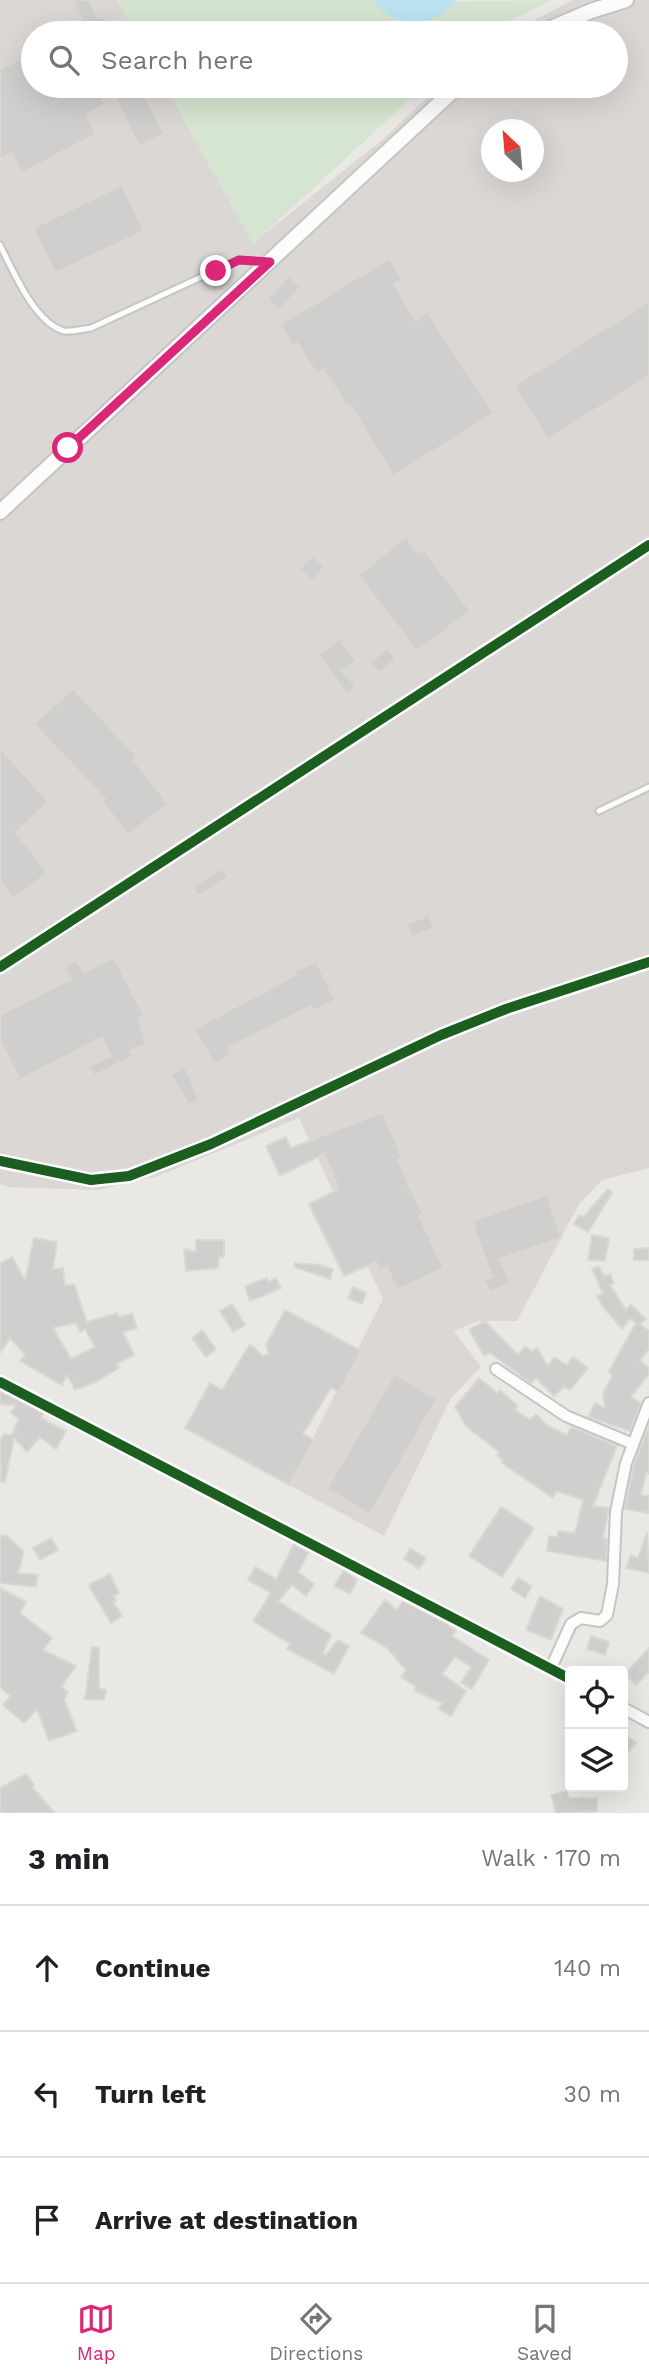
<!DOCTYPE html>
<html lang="en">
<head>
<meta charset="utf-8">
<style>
	:root { --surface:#fff; --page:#f6f6f6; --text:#202124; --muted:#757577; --line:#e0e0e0; --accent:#db2777 }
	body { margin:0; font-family:"Work Sans",sans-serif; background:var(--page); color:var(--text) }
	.controls { position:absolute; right:21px; bottom:21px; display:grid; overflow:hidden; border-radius:7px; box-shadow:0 7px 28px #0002 }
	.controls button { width:63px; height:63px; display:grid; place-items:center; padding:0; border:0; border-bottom:2px solid var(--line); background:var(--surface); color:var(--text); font:35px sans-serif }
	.compass { position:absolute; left:481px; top:119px; width:63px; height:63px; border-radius:50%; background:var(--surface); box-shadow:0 7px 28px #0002; rotate:334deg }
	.stop { position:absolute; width:21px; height:21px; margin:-16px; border:5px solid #db2777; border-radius:50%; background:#fff }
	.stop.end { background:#db2777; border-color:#fff; box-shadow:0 2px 7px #0008 }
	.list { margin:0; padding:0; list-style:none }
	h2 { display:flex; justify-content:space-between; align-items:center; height:91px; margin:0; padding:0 28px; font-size:30px }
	h2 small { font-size:23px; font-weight:400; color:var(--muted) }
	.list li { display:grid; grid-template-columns:46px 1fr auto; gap:21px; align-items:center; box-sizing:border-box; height:126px; padding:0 28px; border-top:2px solid var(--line) }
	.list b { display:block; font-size:26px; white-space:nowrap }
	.list em { font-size:23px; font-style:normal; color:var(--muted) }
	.icon { flex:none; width:38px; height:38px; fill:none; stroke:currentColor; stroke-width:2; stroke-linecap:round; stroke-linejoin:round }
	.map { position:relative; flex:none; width:649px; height:1813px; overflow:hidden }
	.search { position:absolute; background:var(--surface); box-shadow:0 7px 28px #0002; left:21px; right:21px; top:21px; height:77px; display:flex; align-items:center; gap:18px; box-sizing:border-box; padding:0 24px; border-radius:38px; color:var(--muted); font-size:26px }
	.sheet { height:469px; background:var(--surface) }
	nav { display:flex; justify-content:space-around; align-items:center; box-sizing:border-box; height:98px; border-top:2px solid var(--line); background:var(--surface); font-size:19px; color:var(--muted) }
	nav a { display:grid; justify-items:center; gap:4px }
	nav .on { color:var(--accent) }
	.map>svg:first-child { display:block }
	.industrial { fill:#dad7d5; fill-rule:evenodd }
	.green { fill:#d6e5d1 }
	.water { fill:#bce3f2 }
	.building { fill:#d1cfce; stroke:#dad8d4; stroke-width:2; fill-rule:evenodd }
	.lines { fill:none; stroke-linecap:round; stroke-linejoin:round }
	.service-casing { stroke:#c4c5c5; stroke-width:9 }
	.minor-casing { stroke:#c4c5c5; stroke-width:14 }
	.secondary-casing { stroke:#c4c5c4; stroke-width:18 }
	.service { stroke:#fcfcfb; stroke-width:5 }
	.minor { stroke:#fcfcfb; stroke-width:10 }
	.secondary { stroke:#fcfcfb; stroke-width:14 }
	.cycleway-casing { stroke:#fff; stroke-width:15 }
	.cycleway { stroke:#1b5e20; stroke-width:10 }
	.route { stroke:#db2777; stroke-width:9 }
</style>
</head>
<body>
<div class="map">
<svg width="649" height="1813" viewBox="0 0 649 1813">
	<rect width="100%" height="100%" fill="#eae8e5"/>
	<path class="industrial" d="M0 0H117L135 33H33V86H165L253 243 382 140 439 86H616V33H510L573 0H649V1168L602 1180 579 1204 517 1321H478L454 1331 481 1367 451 1398 384 1536 289 1485 383 1299 299 1118 158 1176 98 1190 8 1187 0 1184ZM491 130H534V172H491Z"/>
	<path class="green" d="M117 0H373L375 3 553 0 483 33H135Z
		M165 86H424L253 244Z"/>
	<path class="water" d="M373 0H456C436 29 393 30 373 0Z"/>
	<path class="building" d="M73 0H89L98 18 104 15 113 33H68L85 25Z
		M33 53V86H96L105 105 87 114 96 134 22 173 12 153 0 159V69Z
		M134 86H140L164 134 139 147 114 96Z
		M122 185 144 231 55 273 33 228Z
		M390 258 402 279 394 284 416 320 427 312 494 413 393 476 350 405 347 406 323 370 317 374 297 343 293 346 280 325Z
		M289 276 301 287 279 310 267 299Z
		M649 301V376L548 439 514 386Z
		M406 537 418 553 423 549 470 611 417 651 358 575Z
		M313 555 325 567 312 581 299 569Z
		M340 639 356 661 342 671 356 686 347 694 318 654Z
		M387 648 396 659 379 673 370 663Z
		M73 688 137 757 134 760 168 804 128 835 102 801 105 799 34 724Z
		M0 748 49 802 16 832 48 873 13 898 0 879Z
		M222 868 228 877 198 896 192 887Z
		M429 915 434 928 412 937 407 924Z
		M114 957 144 1016 139 1019 146 1044 130 1051 133 1056 94 1076 89 1066 111 1056 102 1037 20 1080 0 1040V1015L71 979 63 969 75 960 84 972Z
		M316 961 335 1000 314 1011 311 1006 228 1048 232 1054 214 1064 194 1029 296 975 294 971Z
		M185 1067 200 1100 189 1105 171 1075Z
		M383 1112 402 1157 398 1159 409 1186 423 1214 419 1216 444 1268 397 1290 387 1267 380 1270 376 1262 344 1276 309 1204 339 1189 324 1154 280 1176 266 1146 286 1137 291 1148Z
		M608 1189 612 1193 588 1232 574 1224 579 1215 583 1217Z
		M547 1195 561 1238 500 1259 511 1282 490 1292 484 1280 492 1277 472 1221Z
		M592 1235 609 1238 605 1261 588 1260Z
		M34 1238 57 1242 53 1269 63 1268 65 1286 74 1284 87 1322 117 1313 119 1317 132 1313 137 1328 123 1332 134 1355 116 1364 119 1368 95 1382 75 1390 67 1375 62 1385 20 1361 25 1355 10 1338 0 1353V1264L12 1257 25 1280ZM76 1323 80 1332 85 1329 95 1347 71 1359 53 1328Z
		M196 1240H224V1257H219L218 1268 186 1271 184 1249 196 1252Z
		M649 1248V1260H634V1249Z
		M295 1263 320 1265 333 1269 330 1279 294 1267Z
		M598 1266 605 1276 610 1274 614 1283 610 1285 626 1310 631 1305 646 1319 640 1324 649 1331V1349L640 1360 649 1368V1374L631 1397 641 1403 630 1431 588 1417 595 1403 605 1408 603 1393 612 1377 609 1371 636 1323 630 1319 622 1329 603 1307 597 1296 603 1293 592 1269Z
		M267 1278 268 1282 276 1278 281 1288 250 1301 245 1286Z
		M353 1287 366 1293 362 1304 348 1298Z
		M232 1304 245 1325 233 1332 220 1311Z
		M285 1310 361 1351 339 1392 331 1388 303 1434 314 1440 289 1485 185 1428 210 1383 222 1390 250 1344 263 1356 269 1354 266 1345Z
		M485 1321 518 1355 525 1346 532 1351 537 1348 548 1366 554 1357 567 1365 573 1357 588 1368 570 1390 564 1387 554 1396 536 1378 531 1383 490 1353 484 1356 469 1330Z
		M202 1330 216 1349 206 1357 192 1338Z
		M394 1374 437 1399 370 1514 327 1489Z
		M479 1378 497 1393 500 1390 518 1406 515 1410 530 1420 536 1414 546 1425 567 1435 571 1427 617 1446 593 1506 609 1508 603 1538 607 1539 606 1561 547 1551 549 1536 557 1537 558 1531 575 1533 583 1500 557 1491 553 1498 502 1463 503 1460 497 1455 499 1452 466 1426 455 1407Z
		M0 1391 43 1413 41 1418 66 1431 56 1449 40 1437 27 1452 14 1438 5 1482 1 1481 0 1438 2 1439 3 1434 12 1435 19 1419 11 1413 16 1405 0 1404Z
		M649 1425V1474L646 1473 641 1495 649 1496V1513L625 1509 634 1465Z
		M501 1507 534 1528 502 1577 469 1556Z
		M647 1532 649 1573 626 1568 631 1555 638 1558Z
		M0 1535 7 1536 24 1552 18 1573 38 1575 36 1587 0 1583Z
		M51 1538 58 1550 40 1560 33 1548Z
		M294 1544 309 1552 298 1572 314 1584 306 1596 292 1585 278 1601 331 1635 323 1653 326 1655 338 1640 349 1646 334 1674 287 1649 290 1644 253 1621 271 1593 248 1580 255 1567 276 1579Z
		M410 1548 426 1558 419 1569 404 1559Z
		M344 1570 357 1580 350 1594 334 1586Z
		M110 1574 119 1593 114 1596 116 1601 113 1602 122 1616 111 1623 90 1588V1584Z
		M518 1578 532 1586 525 1598 511 1589Z
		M0 1588 26 1602 20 1613 52 1638 43 1650 76 1666 61 1687 68 1692 64 1699 77 1731 49 1741 37 1709 24 1723 3 1705 11 1696 0 1687Z
		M540 1596 563 1609 551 1640 526 1630Z
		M385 1600 397 1610 403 1601 446 1623 456 1631 452 1636 489 1660 472 1689 461 1683 471 1667 455 1657 442 1674 466 1691 451 1716 438 1709 442 1703 415 1691 416 1687 401 1677 406 1670 387 1648 361 1633Z
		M591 1636 609 1642 605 1655 587 1649Z
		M92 1647 99 1648V1688L106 1690 104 1700 85 1699Z
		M649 1648V1672L636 1685 625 1674Z
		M623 1732 636 1743 623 1758Z
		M26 1774 34 1785 32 1787 55 1813H0V1788Z
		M567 1791 569 1798H597V1811L556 1813 551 1795Z"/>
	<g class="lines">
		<defs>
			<path id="service" d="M0 245C13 271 35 323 64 331 72 332 83 329 91 328L238 260 264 262
				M599 811 649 787"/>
			<path id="minor" d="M0 967 649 545
				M0 1161 91 1180 129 1176 211 1144 441 1035 506 1009 649 962
				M496 1369 566 1416 631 1443
				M0 1382 570 1679
				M551 1668 571 1624 581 1618 600 1621 607 1615 613 1584 616 1512 626 1463 649 1403
				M623 1708 649 1722"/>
			<path id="secondary" d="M540 33 591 11 626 0
				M0 512 458 86"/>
		</defs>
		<use href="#service" class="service-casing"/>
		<use href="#minor" class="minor-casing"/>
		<use href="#secondary" class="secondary-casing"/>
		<use href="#service" class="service"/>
		<use href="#minor" class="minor"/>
		<use href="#secondary" class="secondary"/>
		<defs>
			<path id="cycleway" d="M0 967 649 545
				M0 1161 91 1180 129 1176 211 1144 441 1035 506 1009 649 962
				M0 1382 570 1679"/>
		</defs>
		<use href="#cycleway" class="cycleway-casing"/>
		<use href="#cycleway" class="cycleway"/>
	</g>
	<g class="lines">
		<path class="route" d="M68 448 270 262 239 260 216 271"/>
	</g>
</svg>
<div class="controls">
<button><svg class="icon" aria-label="locate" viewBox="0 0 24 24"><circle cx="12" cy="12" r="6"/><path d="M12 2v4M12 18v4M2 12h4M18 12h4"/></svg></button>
<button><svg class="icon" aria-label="layers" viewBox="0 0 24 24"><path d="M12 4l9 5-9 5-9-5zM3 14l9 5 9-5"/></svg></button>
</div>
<svg class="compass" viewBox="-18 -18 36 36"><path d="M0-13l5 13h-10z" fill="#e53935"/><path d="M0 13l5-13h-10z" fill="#757577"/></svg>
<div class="stop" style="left:68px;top:448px"></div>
<div class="stop end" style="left:216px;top:271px"></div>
<div class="search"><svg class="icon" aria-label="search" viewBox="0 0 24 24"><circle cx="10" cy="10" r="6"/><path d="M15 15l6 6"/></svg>Search here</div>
</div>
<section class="sheet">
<h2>3 min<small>Walk · 170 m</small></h2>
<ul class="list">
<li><svg class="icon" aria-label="ahead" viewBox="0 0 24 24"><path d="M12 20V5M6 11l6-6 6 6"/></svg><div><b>Continue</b></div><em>140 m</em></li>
<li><svg class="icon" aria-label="left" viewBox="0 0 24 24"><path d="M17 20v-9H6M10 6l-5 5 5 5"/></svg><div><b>Turn left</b></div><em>30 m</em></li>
<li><svg class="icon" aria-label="arrive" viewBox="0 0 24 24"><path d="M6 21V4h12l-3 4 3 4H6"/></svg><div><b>Arrive at destination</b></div></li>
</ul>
</section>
<nav>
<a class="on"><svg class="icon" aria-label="map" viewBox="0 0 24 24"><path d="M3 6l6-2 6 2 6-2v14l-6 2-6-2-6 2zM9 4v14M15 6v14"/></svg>Map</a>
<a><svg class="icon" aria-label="directions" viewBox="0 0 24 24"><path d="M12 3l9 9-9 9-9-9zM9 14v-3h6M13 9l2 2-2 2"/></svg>Directions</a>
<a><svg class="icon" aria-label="saved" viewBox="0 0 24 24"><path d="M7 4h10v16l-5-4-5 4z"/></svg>Saved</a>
</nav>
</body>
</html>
